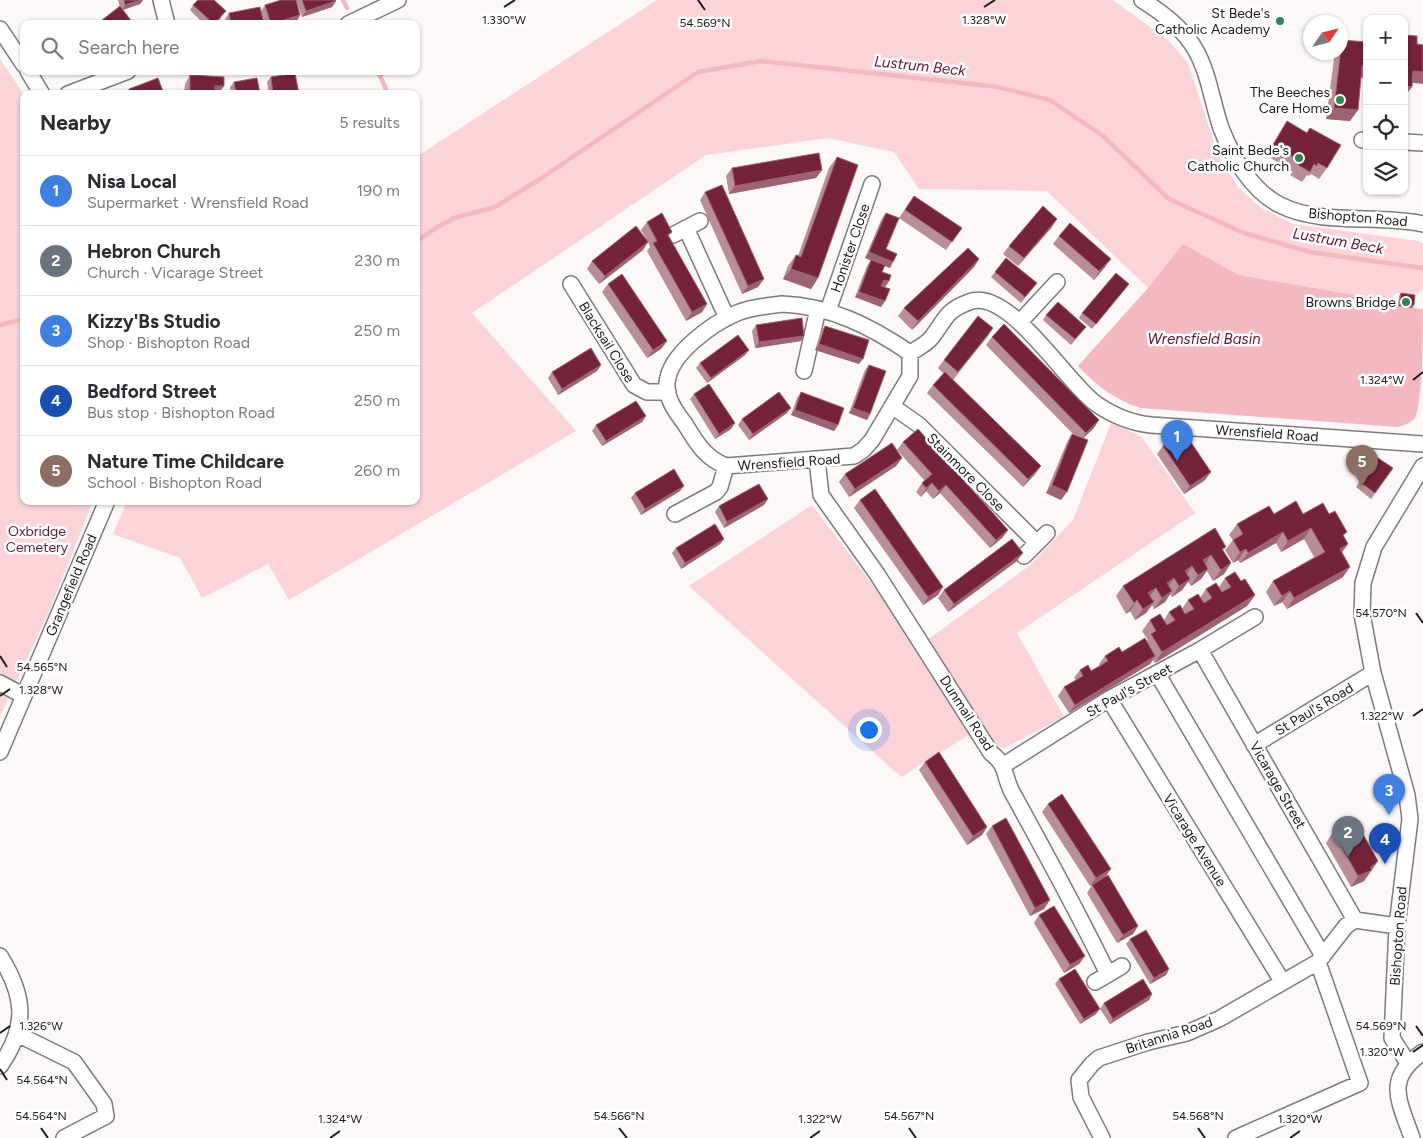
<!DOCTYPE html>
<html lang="en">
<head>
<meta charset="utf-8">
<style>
	:root { --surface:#fff; --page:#f2f2f3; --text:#2b2b33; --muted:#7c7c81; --line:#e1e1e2; --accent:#1a73e8 }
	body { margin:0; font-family:Figtree,sans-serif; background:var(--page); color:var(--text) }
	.controls { position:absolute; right:15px; top:15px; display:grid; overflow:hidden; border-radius:10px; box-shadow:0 1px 4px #0004 }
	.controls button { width:45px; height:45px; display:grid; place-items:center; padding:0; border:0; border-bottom:1px solid var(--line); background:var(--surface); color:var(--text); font:25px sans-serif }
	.compass { position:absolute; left:1303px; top:15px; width:45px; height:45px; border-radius:50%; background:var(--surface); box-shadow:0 1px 4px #0004; rotate:55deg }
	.you { position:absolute; left:868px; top:729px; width:18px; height:18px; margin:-12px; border:4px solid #fff; border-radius:50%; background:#1a73e8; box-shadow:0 0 0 8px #1a73e833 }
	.badge { display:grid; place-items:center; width:32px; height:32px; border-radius:50%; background:var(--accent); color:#fff; font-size:16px; font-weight:700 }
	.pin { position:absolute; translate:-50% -41px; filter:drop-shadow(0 1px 2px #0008) }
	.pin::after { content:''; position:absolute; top:26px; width:18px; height:15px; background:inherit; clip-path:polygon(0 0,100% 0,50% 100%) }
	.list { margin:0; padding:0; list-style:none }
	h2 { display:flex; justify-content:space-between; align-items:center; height:65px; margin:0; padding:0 20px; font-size:21px }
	h2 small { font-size:16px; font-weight:400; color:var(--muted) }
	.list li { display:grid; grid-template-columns:32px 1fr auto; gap:15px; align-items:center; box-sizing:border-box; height:70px; padding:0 20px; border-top:1px solid var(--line) }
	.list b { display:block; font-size:19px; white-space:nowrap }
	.list p { margin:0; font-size:16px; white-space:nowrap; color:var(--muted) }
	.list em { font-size:16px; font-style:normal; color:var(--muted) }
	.icon { flex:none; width:28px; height:28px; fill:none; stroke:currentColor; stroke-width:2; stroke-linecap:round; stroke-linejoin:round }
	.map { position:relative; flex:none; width:1423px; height:1138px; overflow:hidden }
	.search { position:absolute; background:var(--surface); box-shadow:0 1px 4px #0004; left:20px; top:20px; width:400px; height:55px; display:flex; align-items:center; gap:12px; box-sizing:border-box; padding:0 18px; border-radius:10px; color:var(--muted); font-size:19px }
	.panel { position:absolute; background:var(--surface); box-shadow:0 1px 4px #0004; left:20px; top:90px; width:400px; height:415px; border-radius:10px }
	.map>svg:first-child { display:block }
	.green { fill:#fbd3d9 }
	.water { fill:#f4b8c1 }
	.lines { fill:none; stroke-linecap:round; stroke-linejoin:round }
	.stream { stroke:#f4b8c1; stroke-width:4.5 }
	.minor-casing { stroke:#7f7b7c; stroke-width:18 }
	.minor { stroke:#fff; stroke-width:15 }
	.wall { fill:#b88e98 }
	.shaded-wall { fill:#9e6372 }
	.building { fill:#752338; stroke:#9e6372 }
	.ticks { fill:none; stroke:#1c1b1b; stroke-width:2 }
	.poi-dot { fill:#318355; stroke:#fff; stroke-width:2 }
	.labels { text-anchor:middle; stroke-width:5; stroke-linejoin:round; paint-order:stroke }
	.poi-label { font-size:14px; fill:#1c1b1b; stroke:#fff; text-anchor:end }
	.street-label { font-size:14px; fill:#1c1b1b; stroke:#fff }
	.park-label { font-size:14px; fill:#68152d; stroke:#fff }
	.water-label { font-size:15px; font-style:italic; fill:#65122b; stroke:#fff }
	.ticks-label { font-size:12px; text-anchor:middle; fill:#1c1b1b; stroke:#fff; stroke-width:5; stroke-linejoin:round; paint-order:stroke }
</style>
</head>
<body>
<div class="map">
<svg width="1423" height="1138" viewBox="0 0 1423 1138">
	<rect width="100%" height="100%" fill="#fcf8f8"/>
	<path class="green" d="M657 0H1113L1168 40 1188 63 1218 155 1238 187 1261 208 1293 224 1419 241 1423 244V290L1417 294 1396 293 1390 301 1239 275 1183 244 1148 288 1047 191 919 189 894 152 828 138 706 155 472 313 576 431 289 600 268 564 202 598 180 558 113 534 127 501H416V157Z
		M0 59 24 95V501H93L47 616 0 716Z
		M1111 423 1141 436 1195 513 1017 633 1064 717 1004 748 967 736 901 777 689 586 812 505 919 646 1029 566 1073 520Z"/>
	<path class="water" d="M1183 244 1239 275 1390 301 1398 306 1423 309C1423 331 1423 403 1415 418 1411 423 1404 425 1398 427L1140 408C1113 398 1098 387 1078 366L1148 288Z"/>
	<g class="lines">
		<path class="stream" d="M343 0 347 8
			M378 71 388 94
			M416 242 437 227 454 218 495 207 537 181 698 72 761 61 998 87 1050 100 1103 136 1169 199 1244 233 1310 252 1423 268
			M0 325 24 319"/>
		<defs>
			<path id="minor" d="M161 0 167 24
				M1142 0C1163 13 1183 28 1195 49 1209 73 1212 102 1221 128 1232 157 1252 191 1280 205 1322 226 1378 214 1423 224
				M348 24 398 0
				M0 29 24 65
				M28 71 42 94
				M68 94 128 71
				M1362 140H1367
				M1404 142 1423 143
				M686 228 727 318
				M673 235 700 221
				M571 284 634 385 647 392H668
				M782 304C831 306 870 326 910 353V376L872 440 863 450 854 456 726 466C705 458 696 442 685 424 676 412 666 399 667 383 669 354 713 323 737 313 751 307 767 306 782 304Z
				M828 311 872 184
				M1020 322 1057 282
				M910 353C918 348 927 344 932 337 946 319 945 311 969 302 1008 286 1065 381 1095 403 1112 415 1131 423 1151 425L1423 444
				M804 371 818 309
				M892 406 919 425 1037 543
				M817 460 821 495 877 574 991 753C1008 766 1003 775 1012 792 1045 852 1078 912 1108 974
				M675 514 716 492 720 487 726 466
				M1024 556 1047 533
				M1200 650 1355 920
				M1157 673 1323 956
				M0 683 24 696
				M1109 699 1282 981
				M1254 745 1373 673
				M0 752 107 501
				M1004 765 1109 699 1200 650 1255 617
				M0 956C25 996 28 1026 0 1066
				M1095 982 1122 966
				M17 1034 74 1062 104 1104 106 1116 64 1138
				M1408 1063 1392 1038 1397 926 1410 819 1407 795 1373 673 1362 614 1363 583 1374 547 1423 466
				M1102 1138 1081 1097 1079 1080 1092 1064 1099 1058 1148 1042 1187 1033 1219 1019 1318 962 1346 926 1355 920 1397 926
				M1236 1138 1360 1083 1318 962
				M1412 1138C1399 1100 1384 1079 1423 1052"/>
		</defs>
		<use href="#minor" class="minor-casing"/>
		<use href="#minor" class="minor"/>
	</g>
	<path class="wall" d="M118 0H143L140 4 123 10 132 22 131 24H97L120 7Z
		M296 0H335L332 7 302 17Z
		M193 5 222 17 215 24H204L190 10Z
		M265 5 297 21 286 24H265L261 12 264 24H226L225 19 229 13 261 11Z
		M1342 40 1367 78 1361 77 1350 121 1326 119 1335 52H1340V42Z
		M190 75 218 94H184L185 84Z
		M271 77 299 94H269L267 82Z
		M234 82 260 94H231L230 87Z
		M129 89 164 94H125Z
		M1287 121 1306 133 1310 128 1327 168 1319 179 1311 174 1309 176 1307 175 1302 182 1290 175 1293 172 1266 155 1280 132Z
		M837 157 818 278 811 289 783 279 788 266 796 255 798 256 829 168Z
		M732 168 822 170 816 178 729 194 726 176Z
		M705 192 758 287 742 294 700 200Z
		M914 196 962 228 946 250 899 218Z
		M886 213V249L890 268 885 266 882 272 889 281 885 287 881 286V307L855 297 867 266 871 260 865 258 882 218Z
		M647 222 669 237 707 304 702 312 686 321 647 251 650 247 648 242 643 250 599 284 587 269 592 261 646 239 641 230Z
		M1052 227 1018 266 1003 254 1009 246Z
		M1059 236 1105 267 1094 280 1053 244Z
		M979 259 974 267 912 330 898 316 904 308Z
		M995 272 1037 283 1021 303 991 277Z
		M608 284 667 341 661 349 647 358 602 292Z
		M1125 289 1092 329 1079 318 1082 313Z
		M1401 293 1414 305 1412 308 1398 306 1399 296Z
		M1046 315 1086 327 1071 345 1043 320Z
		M756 325 801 341 755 348 752 331Z
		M825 326 859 364 815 350 821 331Z
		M993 328 953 380 1041 466 1035 474 1023 487 927 393 933 385 944 374 938 368 944 360Z
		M992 337 1099 420 1093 429 1083 438 1061 500 1046 493 1067 442 1072 434 1074 435 986 345Z
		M745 355 707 383 696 368 700 363Z
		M601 365 597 371 558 395 548 378 552 372Z
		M869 365 870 414 867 420 849 413 865 370Z
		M801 392 838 425 834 431 791 415 797 398Z
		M694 394 731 429 715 439 690 399Z
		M787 413 749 440 738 425 742 419Z
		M646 416 642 422 602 446 592 431 596 425Z
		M903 442 1008 530 1002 538 990 548 940 493 933 499 926 491 921 497 916 492 922 483 925 481 897 450Z
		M1163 446 1205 480 1184 494 1157 454Z
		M1372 454 1393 468 1371 499 1356 487 1365 474 1361 470Z
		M902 458 896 466 849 497 839 482 845 474Z
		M680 491 641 515 631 498 635 493Z
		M860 500 943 587 938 595 923 605 854 508Z
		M764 505 724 528 715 512 719 506Z
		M1274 514H1329L1344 537 1342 553 1343 577 1287 609 1282 602 1274 606 1266 592 1273 581 1314 557 1304 539 1281 552 1276 543 1240 563 1238 560 1233 563 1225 550 1233 540 1229 535 1237 524Z
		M724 539 720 544 681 569 672 553 676 548Z
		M1226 547 1223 550 1231 563 1224 574 1213 581 1207 571 1201 579 1191 586 1188 582 1182 590 1172 597 1170 594 1165 602 1154 609 1152 605 1146 613 1135 620 1130 611 1126 614 1116 596 1123 586Z
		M1017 561 948 612 938 598 944 590Z
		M1225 578 1241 581 1255 595 1247 606 1155 663 1153 660 1150 664 1069 713 1058 696 1064 687 1076 680 1074 678 1080 670 1091 671 1100 666 1099 664 1105 656 1122 652 1147 641 1148 640 1142 631 1150 620H1164L1169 612 1182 609 1188 600 1200 598 1206 589 1219 587Z
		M925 762 987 827 982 835 967 845 919 770Z
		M1048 804 1105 877 1138 926 1133 934 1117 943 1087 893 1092 885 1090 886 1042 812Z
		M992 826 1044 909 1030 916 986 834Z
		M1333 832 1378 861 1364 881 1351 887 1326 843Z
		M1039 915 1085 956 1079 964 1064 973 1034 923Z
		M1130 939 1169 969 1166 975 1150 984 1126 944Z
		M1059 979 1096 1014 1080 1024 1055 984Z
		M1152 994 1149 1000 1110 1024 1100 1009 1104 1003Z"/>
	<path class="shaded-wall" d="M140 0H143L140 4 122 10 125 5Z
		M336 1 332 7 302 17 306 11Z
		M300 15 297 21 286 24H273Z
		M1362 66 1367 67V78L1354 77Z
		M1413 71 1423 72V84L1405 82Z
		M215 86H224L218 94H209Z
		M1404 86 1412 87 1404 97Z
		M1334 108 1358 110 1350 121 1326 119Z
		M822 170 816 178 729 194 735 186Z
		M1057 219 1052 227 1018 266 1024 258Z
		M648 242 643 250 599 284 605 276Z
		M869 252 893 262 890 268 865 258Z
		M979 259 974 267 912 330 918 321Z
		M1111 259 1105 267 1094 280 1099 271Z
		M791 269 818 278 811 289 783 279Z
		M764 279 758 287 742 294 748 286Z
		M884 280 889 281 885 287 880 285Z
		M859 292 885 301 881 307 855 297Z
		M1400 303 1414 305 1412 308 1398 306Z
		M707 304 702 312 686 321 692 312Z
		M993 328 988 336 952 380 958 372Z
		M804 336 801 341 755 348 759 342Z
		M667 341 661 349 647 358 653 350Z
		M819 344 863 359 859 364 815 350Z
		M749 350 745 355 707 383 711 378Z
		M601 365 597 371 558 395 562 389Z
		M791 408 787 413 749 440 753 434Z
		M853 408 870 414 867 420 849 413Z
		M795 410 838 425 834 431 791 415Z
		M646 416 642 422 602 446 606 441Z
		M1099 420 1093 429 1080 441 1086 433Z
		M735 423 731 429 715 439 719 434Z
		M902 458 896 466 849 497 855 489Z
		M1041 466 1035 474 1023 487 1028 479Z
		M1211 472 1205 480 1184 494 1190 486Z
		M932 483 926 491 921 497 926 488Z
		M946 485 940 493 933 499 939 491Z
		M1052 485 1067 492 1061 500 1046 493Z
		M684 486 680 491 641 515 645 509Z
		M768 499 764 505 724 528 727 522Z
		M1311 528 1304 539 1281 552 1288 541Z
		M1008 530 1002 538 990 548 996 540Z
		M1283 532 1276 543 1240 563 1248 553Z
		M724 539 720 544 681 569 685 563Z
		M1348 544 1340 555V549Z
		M1246 549 1238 560 1233 563 1240 552Z
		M1023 553 1017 561 948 612 954 604Z
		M1211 555 1204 566 1203 560Z
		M1231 563 1224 574 1213 581 1221 570Z
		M1192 566 1185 577V571Z
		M1350 567 1343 577 1287 609 1294 598Z
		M1208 569 1201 579 1191 586 1198 575Z
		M1174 578 1167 589V583Z
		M1190 579 1182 590 1172 597 1179 586Z
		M943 587 938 595 923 605 928 597Z
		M1156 588 1148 599V593Z
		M1172 591 1165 602 1154 609 1162 598Z
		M1290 591 1282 602 1274 606 1282 596Z
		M1255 595 1247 606 1155 663 1162 652Z
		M1137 600 1130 611 1126 614 1134 603Z
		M1154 602 1146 613 1135 620 1143 609Z
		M1155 656 1150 664 1069 713 1075 705Z
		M987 827 982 835 967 845 973 836Z
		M1378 861 1364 881 1351 887 1358 876 1370 868Z
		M1111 869 1105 877 1090 886 1096 878Z
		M1050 900 1044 909 1030 916 1035 908Z
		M1138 926 1133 934 1117 943 1123 935Z
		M1085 956 1079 964 1064 973 1070 965Z
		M1169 969 1166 975 1150 984 1154 978Z
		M1152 994 1149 1000 1110 1024 1113 1019Z
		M1100 1009 1096 1014 1080 1024 1084 1019Z"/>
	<path class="building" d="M124 0H140L125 5Z
		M198 0H214L226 11 214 24 193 5Z
		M281 0H296L300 15 271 24 265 5Z
		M302 0H335L336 1 306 11Z
		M120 6 132 22 130 24H97Z
		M260 7 264 24H231L229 13Z
		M1404 35 1417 36V44L1423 45V72L1413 71 1412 87 1404 86Z
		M1342 40 1367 42V67L1362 66 1358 110 1334 108Z
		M295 73 299 94H273L271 77Z
		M190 75 224 77V86H215V94H190Z
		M158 78 164 94H130L129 89Z
		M257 78 260 94H236L234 82Z
		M1287 121 1307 133 1310 128 1341 145 1327 168 1318 163 1317 166 1314 164 1310 172 1298 165 1300 161 1273 145Z
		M819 153 822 170 735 186 732 168Z
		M837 157 858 165 818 278 791 269 796 255 801 257Z
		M722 185 764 279 748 286 705 192Z
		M914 196 962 228 952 242 905 210Z
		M1043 206 1057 219 1024 258 1009 246Z
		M662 213 672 232 668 235 707 304 692 312 653 243 657 241 647 222Z
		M886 213 899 218 886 249 897 254 893 262 869 252Z
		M1070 223 1111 259 1099 271 1059 236Z
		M636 226 648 242 605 276 592 261Z
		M968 248 979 259 918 321 904 308Z
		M1006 258 1037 283 1025 297 995 272Z
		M871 260 885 265 882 272 891 275 889 281 884 280 881 286 890 289 885 301 859 292Z
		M1116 273 1129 284 1096 324 1082 313Z
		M622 274 667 341 653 350 608 284Z
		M1401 293 1415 295 1414 305 1400 303Z
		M1058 302 1086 327 1075 339 1046 315Z
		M978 316 993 328 958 372 944 360Z
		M802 318 804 336 759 342 756 325Z
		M1004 324 1099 420 1086 433 992 337Z
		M825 326 869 340 863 359 819 344Z
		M738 335 749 350 711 378 700 363Z
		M591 348 601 365 562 389 552 372Z
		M869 365 886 371 870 414 853 408Z
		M945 372 1041 466 1028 479 933 385Z
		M709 384 735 423 719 434 694 394Z
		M779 392 791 408 753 434 742 419Z
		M801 392 844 408 838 425 795 410Z
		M636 401 646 416 606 441 596 425Z
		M918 429 1008 530 996 540 946 485 939 491 932 483 926 488 922 483 932 474 903 442Z
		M1184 432 1211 472 1190 486 1163 446Z
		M1072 434 1088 440 1067 492 1052 485Z
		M892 443 902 458 855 489 845 474Z
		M1372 454 1393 468 1375 493 1360 482 1369 468 1365 465Z
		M674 469 684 486 645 509 635 493Z
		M759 484 768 499 727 522 719 506Z
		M875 489 943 587 928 597 860 500Z
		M1296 501 1303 514 1323 503 1329 514 1335 511 1347 532 1343 535 1348 544 1340 549 1350 567 1294 598 1290 591 1282 596 1273 581 1325 552 1311 528 1288 541 1283 532 1248 553 1246 549 1240 552 1233 540 1243 534 1237 524 1269 506 1274 514Z
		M715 524 724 539 685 563 676 548Z
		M1215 528 1226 547 1222 549 1231 563 1221 570 1211 555 1203 560 1208 569 1198 575 1192 566 1185 571 1190 579 1179 586 1174 578 1167 583 1172 591 1162 598 1156 588 1148 593 1154 602 1143 609 1137 600 1134 603 1123 586Z
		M1012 539 1023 553 954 604 944 590Z
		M1235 572 1241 581 1245 579 1255 595 1162 652 1151 634 1156 631 1150 620 1160 614 1167 625 1175 620 1169 612 1180 605 1185 614 1194 609 1188 600 1198 594 1204 603 1212 598 1206 589 1216 583 1222 592 1231 587 1225 578Z
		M1145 638 1155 656 1075 705 1064 687 1083 676 1080 670 1088 665 1091 671 1108 661 1105 656 1119 647 1122 652Z
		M939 752 987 827 973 836 925 762Z
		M1062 794 1111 869 1096 878 1048 804Z
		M1006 818 1050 900 1035 908 992 826Z
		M1355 820 1378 861 1370 868 1372 870 1358 876 1333 832Z
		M1108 875 1138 926 1123 935 1092 885Z
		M1054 906 1085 956 1070 965 1039 915Z
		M1146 930 1169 969 1154 978 1130 939Z
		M1075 969 1100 1009 1084 1019 1059 979Z
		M1143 979 1152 994 1113 1019 1104 1003Z"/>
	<path class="ticks" d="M698 0 705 10M504 7 515 0M984 7 995 0M1413 380 1423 372M1416 613 1423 623M0 656 7 667M0 696 10 689M1413 716 1423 709M1416 1026 1423 1036M0 1033 10 1026M1413 1052 1423 1045M0 1069 7 1080M41 1128 48 1138M619 1128 627 1138M909 1128 916 1138M1198 1128 1205 1138M330 1138 340 1131M810 1138 820 1131M1290 1138 1300 1131"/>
	<g class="poi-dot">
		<circle cx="1280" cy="21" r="5"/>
		<circle cx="1340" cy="100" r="5"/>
		<circle cx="1299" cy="158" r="5"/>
		<circle cx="1406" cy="302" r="5"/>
	</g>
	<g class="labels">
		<g class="poi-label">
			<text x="1270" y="18">St Bede's<tspan x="1270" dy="16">Catholic Academy</tspan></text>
			<text x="1330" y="97">The Beeches<tspan x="1330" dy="16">Care Home</tspan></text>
			<text x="1289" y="155">Saint Bede's<tspan x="1289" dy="16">Catholic Church</tspan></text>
			<text x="1396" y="307">Browns Bridge</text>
		</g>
		<g class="street-label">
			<text transform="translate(1358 217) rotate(5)" y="5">Bishopton Road</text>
			<text transform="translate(850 248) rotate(-71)" y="5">Honister Close</text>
			<text transform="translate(607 342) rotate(58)" y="5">Blacksail Close</text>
			<text transform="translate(1267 433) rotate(4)" y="5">Wrensfield Road</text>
			<text transform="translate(789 462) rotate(-4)" y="5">Wrensfield Road</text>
			<text transform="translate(966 472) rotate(45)" y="5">Stainmore Close</text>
			<text transform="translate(71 585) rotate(-67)" y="5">Grangefield Road</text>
			<text transform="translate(1129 690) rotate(-29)" y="5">St Paul's Street</text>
			<text transform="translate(1314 709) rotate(-31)" y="5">St Paul's Road</text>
			<text transform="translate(967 713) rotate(57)" y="5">Dunmail Road</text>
			<text transform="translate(1278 785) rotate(60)" y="5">Vicarage Street</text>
			<text transform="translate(1195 840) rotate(58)" y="5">Vicarage Avenue</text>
			<text transform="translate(1398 936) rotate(-86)" y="5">Bishopton Road</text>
			<text transform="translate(1169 1035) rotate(-18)" y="5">Britannia Road</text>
		</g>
		<g class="park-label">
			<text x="37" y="536">Oxbridge<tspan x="37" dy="16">Cemetery</tspan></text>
		</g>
		<g class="water-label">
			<text transform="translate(920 66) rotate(6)" y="5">Lustrum Beck</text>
			<text transform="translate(1338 241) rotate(10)" y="5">Lustrum Beck</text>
			<text x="1204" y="344">Wrensfield Basin</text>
		</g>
	</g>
	<g class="ticks-label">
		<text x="984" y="24">1.328°W</text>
		<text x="504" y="24">1.330°W</text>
		<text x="705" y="27">54.569°N</text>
		<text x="1382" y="384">1.324°W</text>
		<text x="1381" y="617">54.570°N</text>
		<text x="42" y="671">54.565°N</text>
		<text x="41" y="694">1.328°W</text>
		<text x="1382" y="720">1.322°W</text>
		<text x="41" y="1030">1.326°W</text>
		<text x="1381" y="1030">54.569°N</text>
		<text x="1382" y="1056">1.320°W</text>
		<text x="42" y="1084">54.564°N</text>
		<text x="41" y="1120">54.564°N</text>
		<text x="619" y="1120">54.566°N</text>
		<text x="909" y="1120">54.567°N</text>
		<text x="1198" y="1120">54.568°N</text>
		<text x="340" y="1123">1.324°W</text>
		<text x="820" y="1123">1.322°W</text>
		<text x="1300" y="1123">1.320°W</text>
	</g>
</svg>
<div class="controls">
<button>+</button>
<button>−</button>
<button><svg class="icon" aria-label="locate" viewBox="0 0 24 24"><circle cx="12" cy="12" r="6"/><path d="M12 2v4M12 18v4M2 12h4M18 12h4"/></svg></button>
<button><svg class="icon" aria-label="layers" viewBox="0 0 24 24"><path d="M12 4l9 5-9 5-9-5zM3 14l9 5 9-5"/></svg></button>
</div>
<svg class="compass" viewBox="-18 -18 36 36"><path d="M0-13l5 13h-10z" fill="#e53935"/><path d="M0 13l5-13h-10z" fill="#7c7c81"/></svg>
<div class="you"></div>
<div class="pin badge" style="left:1177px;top:461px;background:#3f7fe0">1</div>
<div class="pin badge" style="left:1348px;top:857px;background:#6b7280">2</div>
<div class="pin badge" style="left:1389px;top:815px;background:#3f7fe0">3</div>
<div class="pin badge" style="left:1385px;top:864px;background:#1a4fb4">4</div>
<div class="pin badge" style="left:1362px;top:486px;background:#8d6e63">5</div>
<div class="search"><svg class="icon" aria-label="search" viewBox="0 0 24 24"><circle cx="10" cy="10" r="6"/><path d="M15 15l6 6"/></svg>Search here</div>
<section class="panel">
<h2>Nearby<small>5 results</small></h2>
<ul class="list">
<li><span class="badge" style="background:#3f7fe0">1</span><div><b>Nisa Local</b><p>Supermarket · Wrensfield Road</p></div><em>190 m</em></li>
<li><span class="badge" style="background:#6b7280">2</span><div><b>Hebron Church</b><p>Church · Vicarage Street</p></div><em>230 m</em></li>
<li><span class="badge" style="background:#3f7fe0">3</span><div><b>Kizzy'Bs Studio</b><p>Shop · Bishopton Road</p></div><em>250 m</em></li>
<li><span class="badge" style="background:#1a4fb4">4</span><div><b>Bedford Street</b><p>Bus stop · Bishopton Road</p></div><em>250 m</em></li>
<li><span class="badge" style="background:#8d6e63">5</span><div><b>Nature Time Childcare</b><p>School · Bishopton Road</p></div><em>260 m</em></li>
</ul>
</section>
</div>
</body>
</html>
